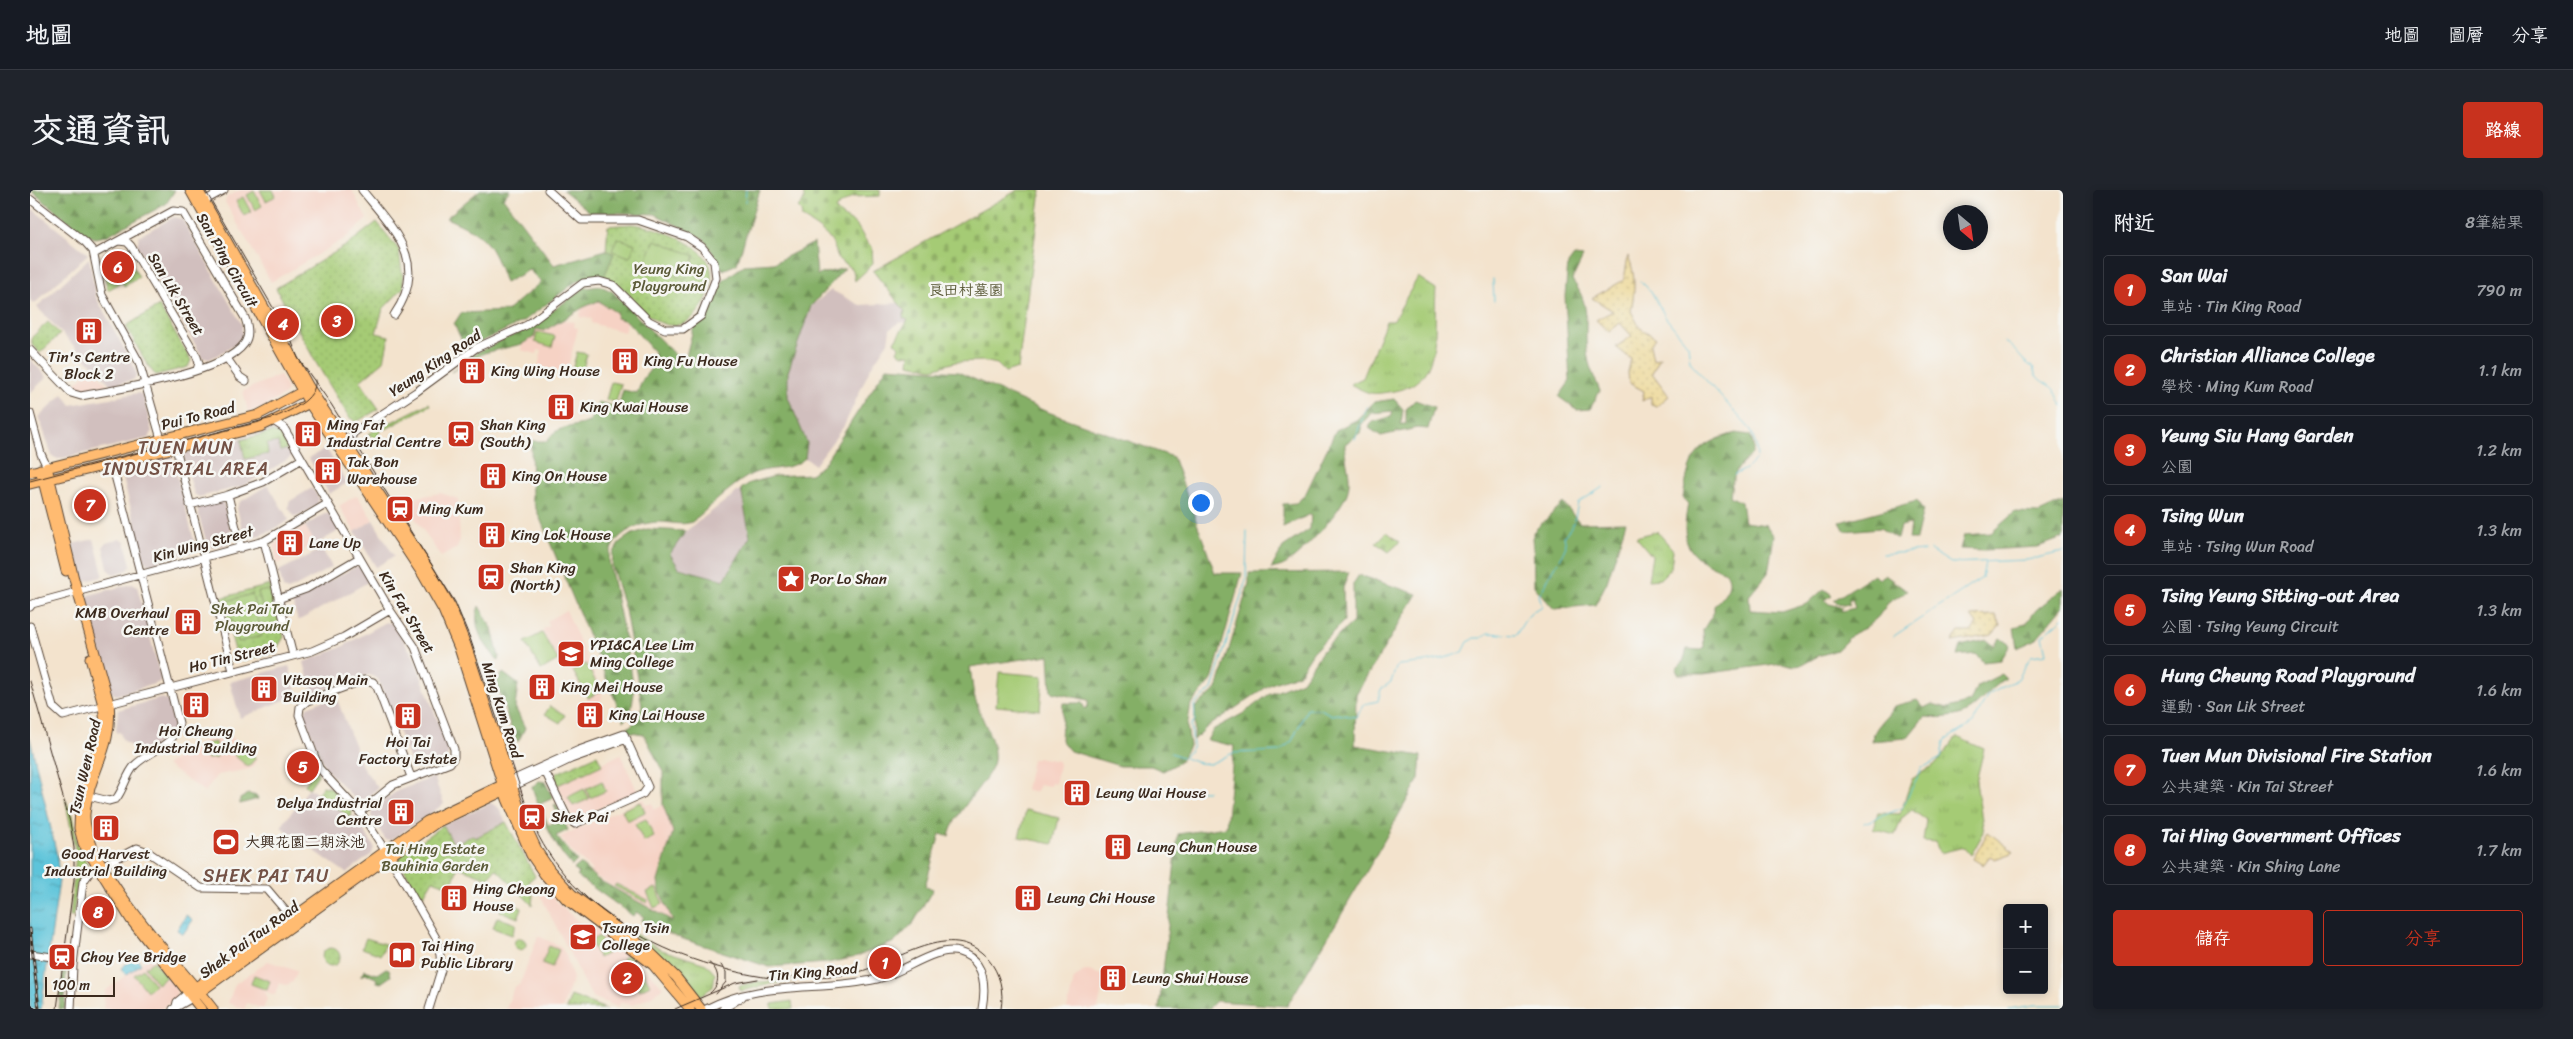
<!DOCTYPE html>
<html lang="zh-TW">
<head>
<meta charset="utf-8">
<style>
	:root { --surface:#171b24; --page:#20242c; --text:#f1f3f6; --muted:#9ea1a6; --line:#363941; --accent:#c8321e }
	body { margin:0; font-family:Sriracha,"LXGW WenKai TC",sans-serif; background:var(--page); color:var(--text) }
	.controls { position:absolute; right:15px; bottom:15px; display:grid; overflow:hidden; border-radius:5px; box-shadow:0 2px 8px #0003 }
	.controls button { width:45px; height:45px; display:grid; place-items:center; padding:0; border:0; border-bottom:1px solid var(--line); background:var(--surface); color:var(--text); font:25px sans-serif }
	.compass { position:absolute; left:1913px; top:15px; width:45px; height:45px; border-radius:50%; background:var(--surface); box-shadow:0 2px 8px #0003; rotate:151deg }
	.scale { position:absolute; left:15px; bottom:12px; width:70px; box-sizing:border-box; padding-left:5px; border:2px solid #3b2a1e; border-top:0; font-size:14px; line-height:18px; white-space:nowrap; color:#3b2a1e; -webkit-text-stroke:4px #f6f6f2; paint-order:stroke }
	.you { position:absolute; left:1170px; top:312px; width:18px; height:18px; margin:-12px; border:4px solid #fff; border-radius:50%; background:#1a73e8; box-shadow:0 0 0 8px #1a73e833 }
	.badge { display:grid; place-items:center; width:32px; height:32px; border-radius:50%; background:var(--accent); color:#fff; font-size:16px; font-weight:700 }
	.pin { position:absolute; translate:-50% -50%; border:2px solid #fff; box-shadow:0 1px 5px #0006 }
	.list { margin:0; padding:0; list-style:none }
	h2 { display:flex; justify-content:space-between; align-items:center; height:65px; margin:0; padding:0 20px; font-size:21px }
	h2 small { font-size:16px; font-weight:400; color:var(--muted) }
	.list li { display:grid; grid-template-columns:32px 1fr auto; gap:15px; align-items:center; box-sizing:border-box; height:70px; margin:0 10px 10px; padding:0 10px; border:1px solid var(--line); border-radius:5px }
	.list b { display:block; font-size:19px; white-space:nowrap }
	.list p { margin:0; font-size:16px; white-space:nowrap; color:var(--muted) }
	.list em { font-size:16px; font-style:normal; color:var(--muted) }
	.actions { display:flex; gap:10px; padding:15px 20px }
	.actions a { flex:1; padding:11px 0; border:1px solid var(--accent); border-radius:5px; text-align:center; font-size:18px; color:var(--accent) }
	.actions .main { background:var(--accent); color:#fff }
	.map { position:relative; flex:none; width:2033px; height:819px; overflow:hidden; border-radius:5px }
	header { display:flex; align-items:center; gap:30px; box-sizing:border-box; height:70px; padding:0 25px; background:var(--surface); border-bottom:1px solid var(--line) }
	header strong { font-size:24px }
	nav { display:flex; gap:28px; margin-inline-start:auto; font-size:18px }
	.intro { display:flex; align-items:center; justify-content:space-between; box-sizing:border-box; height:120px; padding:0 30px }
	h1 { margin:0; font-size:35px }
	.button { padding:12px 22px; border-radius:5px; background:var(--accent); color:#fff; font-size:18px; font-weight:700 }
	main { display:flex; gap:30px; padding:0 30px }
	aside { flex:1; background:var(--surface); border-radius:5px; box-shadow:0 2px 8px #0003 }
	.map>svg:first-child { display:block }
	.built { fill:#f6d2c4 }
	.industrial { fill:#d1bfbe }
	.grass { fill:url(#grass-tufts); stroke:#707a4a }
	.forest { fill:url(#forest-firs); stroke:#606c42 }
	.sand { fill:url(#sand-dots); stroke:#94825e }
	.cemetery { fill:url(#cemetery-stones); stroke:#707a4a }
	.park { fill:url(#park-dots); stroke:#707a4a }
	.pitch { fill:#a5cb75; stroke:#707a4a }
	.water { fill:url(#water-ripples); stroke:#4c777c }
	.lines { fill:none; stroke-linecap:round; stroke-linejoin:round }
	.stream { stroke:#5dc4da; stroke-width:1 }
	.minor-casing { stroke:#574638; stroke-width:9 }
	.major-casing { stroke:#574638; stroke-width:11 }
	.minor { stroke:#fff; stroke-width:7 }
	.major { stroke:#ffbb71; stroke-width:9 }
	.tram { stroke:#3b2a1e; stroke-width:1 }
	.rail-casing { stroke:#3b2a1e; stroke-width:3 }
	.rail { stroke:#f6f6f2; stroke-width:1; stroke-dasharray:4; stroke-linecap:butt }
	.labels { text-anchor:middle; stroke-width:5; stroke-linejoin:round; paint-order:stroke }
	.street-label { font-size:15px; fill:#3b2a1e; stroke:#f6f6f2 }
	.park-label { font-size:15px; fill:#5b5a38; stroke:#f6f6f2 }
	.poi-label { font-size:15px; fill:#3b2a1e; stroke:#f6f6f2; text-anchor:start }
	.quarter-label { font-size:18px; letter-spacing:1px; fill:#735145; stroke:#f6f6f2 }
</style>
</head>
<body>
<header>
<strong>地圖</strong>
<nav><a>地圖</a><a>圖層</a><a>分享</a></nav>
</header>
<div class="intro"><h1>交通資訊</h1><a class="button">路線</a></div>
<main>
<div class="map">
<svg width="2033" height="819" viewBox="0 0 2033 819">
	<defs>
		<pattern id="grass-tufts" width="24" height="20" patternUnits="userSpaceOnUse" patternTransform="scale(1.25)"><rect width="24" height="20" fill="#a5cb75"/><path d="M3 7l-1-3M5 7V3M7 7l1-3M15 17l-1-3M17 17v-4M19 17l1-3" fill="none" stroke="#8fae65"/></pattern>
		<pattern id="forest-firs" width="22" height="20" patternUnits="userSpaceOnUse" patternTransform="scale(1.25)"><rect width="22" height="20" fill="#84af66"/><path d="M5 1l3.5 6h-7zM16 11l3.5 6h-7z" fill="#6d8f53"/></pattern>
		<pattern id="sand-dots" width="8" height="8" patternUnits="userSpaceOnUse" patternTransform="scale(1.25)"><rect width="8" height="8" fill="#eeda9e"/><path d="M2 2h.1M6 6h.1" fill="none" stroke="#cdbb88" stroke-width="1.8" stroke-linecap="round"/></pattern>
		<pattern id="cemetery-stones" width="16" height="16" patternUnits="userSpaceOnUse" patternTransform="scale(1.25)"><rect width="16" height="16" fill="#a5cb75"/><path d="M2 7V4a2 2 0 0 1 4 0v3zM10 15v-3a2 2 0 0 1 4 0v3z" fill="#8fae65"/></pattern>
		<pattern id="park-dots" width="8" height="8" patternUnits="userSpaceOnUse" patternTransform="scale(1.25)"><rect width="8" height="8" fill="#a5cb75"/><path d="M2 2h.1M6 6h.1" fill="none" stroke="#8fae65" stroke-width="1.8" stroke-linecap="round"/></pattern>
		<pattern id="water-ripples" width="26" height="14" patternUnits="userSpaceOnUse" patternTransform="scale(1.25)"><rect width="26" height="14" fill="#5dc4da"/><path d="M2 4q2-2 4 0t4 0M15 11q2-2 4 0t4 0" fill="none" stroke="#4e9fb0"/></pattern>
	</defs>
	<rect width="100%" height="100%" fill="#f6f6f2"/>
	<filter id="ink" filterUnits="userSpaceOnUse"><feTurbulence type="fractalNoise" baseFrequency=".02" numOctaves="2"/><feDisplacementMap in="SourceGraphic" scale="10" xChannelSelector="R" yChannelSelector="G"/><feConvolveMatrix kernelMatrix="1 2 1 2 8 2 1 2 1" color-interpolation-filters="sRGB"/></filter>
	<filter id="wash" filterUnits="userSpaceOnUse"><feTurbulence type="fractalNoise" baseFrequency=".0096" numOctaves="4" result="noise"/><feDisplacementMap in="SourceGraphic" scale="20" xChannelSelector="R" yChannelSelector="G"/><feGaussianBlur stdDeviation="1.12" result="paint"/><feColorMatrix in="noise" values="0 0 0 0 0 0 0 0 0 0 0 0 0 0 0 0 0 1.4 0 .05"/><feComposite in="paint" operator="in"/></filter>
	<g filter="url(#wash)">
		<rect width="100%" height="100%" fill="#f3e3cd"/>
		<path class="built" d="M210 0H322L337 29 314 49 241 92 195 12 197 7Z
			M568 111 587 123V128L597 131 594 142 561 133 562 129 549 127 552 118Z
			M532 131 545 132 544 137 548 138 538 177 528 181 508 176 512 161 508 160 507 164 491 160 492 154 504 147 506 139 514 141Z
			M62 178 78 195 45 201 42 197Z
			M250 185 257 199 255 204 231 219 218 222 213 201Z
			M411 303 428 309 430 350 427 358 411 367 385 328 383 320 387 307Z
			M327 305 343 330 325 342 309 316Z
			M275 336 286 354 247 374 244 354Z
			M536 420 572 502V508L567 513 559 512 542 481 533 479 512 440 519 436 517 431Z
			M192 539 228 569 221 579 187 585 175 602 136 575Z
			M591 564 607 601 550 627 542 626 528 595Z
			M1007 567 1028 571 1029 575 1025 594 1021 593 1020 596 1009 594 1007 602 996 600 1002 569H1007Z
			M613 609 616 615 622 613 625 619 633 615 643 642 628 691 630 702 643 732 560 683 562 680 545 665 530 647Z
			M513 698 546 730 554 735 556 733 607 769 633 797 622 806 602 815 590 813 588 817 562 807 508 701Z
			M508 746 530 756 536 765 543 789 532 819H476L484 797 490 794Z
			M121 766 146 798 147 805 145 808 131 819H73L75 801Z
			M238 771 267 781 263 792 256 795 249 793 245 805 234 801 237 809 233 819 217 813 214 819 198 813 205 794Z
			M1055 780 1072 785 1074 789 1068 819H1037L1044 789Z"/>
		<path class="industrial" d="M0 17 58 64 4 114 0 110Z
			M144 27 152 29 212 135V145L206 154 180 169 173 168 107 55 109 46Z
			M59 68 66 107 104 177 107 185 103 190 81 195 7 117Z
			M801 100 830 115 869 113 880 127 877 132 868 133 860 139 858 152 840 179 814 236 785 275 775 268 777 253 758 207V182L781 116Z
			M0 169 17 187 0 203Z
			M108 203 113 205 122 242 119 248 28 269 22 266 9 227 33 204 41 215Z
			M242 240 250 243 262 262 260 268 213 296 169 307 164 304 154 267 157 262Z
			M296 258 317 293 299 304 279 268Z
			M137 265 142 267 166 358 163 362 119 374 115 372 91 281 94 277Z
			M238 295 259 330 241 341 219 349 214 346 207 318 210 312Z
			M282 298 289 308 287 315 268 326H264L258 317 260 311Z
			M711 299 720 347 693 390 649 378 640 364 656 341Z
			M192 308 203 349 199 354 182 358 177 355 166 315Z
			M296 323 301 325 308 337 307 342 286 354 275 336Z
			M343 330 364 366 346 377 325 342Z
			M64 349 73 384 71 387 56 391 51 389 42 354Z
			M90 349 95 352 101 375 98 380 84 384 79 381 73 357 76 353Z
			M292 359 302 377 263 398 258 400 253 398 249 381Z
			M327 376 331 377 340 391 268 431 262 411Z
			M102 394 107 396 131 489 128 493 86 505 81 502 57 410 59 405Z
			M356 432 363 434 384 467 419 561 416 570 388 579 382 576 348 489 340 485 333 486 282 504 274 472 310 458Z
			M259 476 267 505 210 528 200 492Z
			M306 506 332 576 348 598 333 610 325 609 295 578 274 524 277 517Z
			M132 508 138 511 144 535 142 542 111 565 92 549 90 542 86 543 88 520Z
			M404 587 414 614 361 650 355 649 341 626 342 619 367 601Z
			M279 598 322 629 325 625 344 657 342 664 316 683 251 637Z
			M461 613 469 618 476 632 445 648 442 645 424 655 413 635Z"/>
		<path class="grass" d="M1388 87 1406 99C1403 137 1415 192 1364 201 1341 205 1341 205 1320 194L1333 188 1356 131H1363Z
			M399 213 400 215 356 239 353 237 346 249 338 244Z
			M242 242 250 244 258 259 250 261 248 252 237 254 238 264 215 269 211 250Z
			M1627 341 1643 360 1641 378 1630 389 1618 390 1622 366 1606 347Z
			M1927 547 1954 559 1946 592 1954 642 1941 665 1934 657 1910 663 1905 652 1893 651 1896 630 1882 620 1872 628 1865 645 1843 639 1848 623 1870 624 1882 589 1907 573Z
			M35 608 43 627 47 655 57 675 48 690 43 727H40L46 664Z
			M599 740 632 760 676 774 685 784 683 797 669 806 639 772 598 742Z
			M761 790 762 791 741 794 711 801 709 796 726 792Z"/>
		<path class="forest" d="M0 0H145L136 14 76 46 65 48 53 43Z
			M450 0H480L473 8 524 75 576 60 584 64 574 87H560L547 91 494 131 436 159 424 134 431 123 477 121 511 92 499 80 475 93C461 51 455 45 416 28Z
			M533 0H730L707 74 693 80 674 49 625 24 560 22Z
			M784 53 787 85 815 78 781 116 758 182V207L777 253 775 268C760 282 737 276 720 285 699 297 680 317 662 332 651 336 641 332 630 332 607 332 579 346 579 371L600 473 604 503 601 521 594 531 502 309 501 251H518C524 235 545 238 559 232L564 224 568 212 588 217 593 200 607 203 613 189 626 172 624 162 597 131 586 128 587 123 568 111 552 118 514 141 506 139 504 147 492 154 454 163 421 182 448 162 499 138 554 98 571 96 583 102 654 174 663 139 693 91 714 75 744 73Z
			M1544 66 1553 67 1542 90C1564 118 1552 136 1558 168 1560 179 1566 191 1570 201L1560 219 1547 220 1529 207 1540 191 1535 106 1538 74Z
			M857 177 928 182 1015 221 1143 267 1185 383H1212L1182 490 1161 514 1157 537 1160 554 1150 572 1133 581 1121 576H1090L1040 561 1031 550 1033 513H1052L1055 519 1058 516V510L1021 502 1019 465 940 477C942 488 942 500 946 511 951 530 966 549 964 570 963 587 925 620 919 646L910 644 895 696 903 699 884 732 865 752 822 768 797 773 739 777 644 746 611 731 614 727 606 722 603 726 547 686 549 684 544 679 550 674 567 689 643 731 630 702 628 691 643 642 633 615V582L614 544 594 541 605 532 612 516 595 420 582 377 583 364 590 352 600 345 617 339 656 341 640 364 649 378 694 390 720 347 711 299 720 293 745 286 781 284 793 275Z
			M1364 209 1373 219 1371 234H1376V219L1385 210 1404 217 1398 239 1387 238 1351 246 1339 238 1342 232 1361 227 1363 221 1341 223 1331 235V242L1315 254C1314 270 1322 284 1318 300 1315 317 1271 365 1256 374 1251 377 1245 378 1241 379L1253 357 1280 339 1281 324 1253 337V314L1266 313 1275 305 1306 240 1326 230 1344 212Z
			M1706 243 1720 245C1730 268 1715 266 1706 282 1702 289 1701 299 1700 306L1711 312 1714 332 1736 335 1744 346 1738 383 1719 406 1720 420 1752 422 1777 414 1794 399 1802 405 1795 410 1799 414 1812 417 1811 421 1825 418 1822 408 1818 411 1820 415 1807 413 1804 410 1844 384 1849 389 1855 385 1877 401 1858 413 1848 427 1835 438 1824 443 1807 460 1788 466 1772 475 1765 476 1752 473 1674 484H1648L1646 479 1653 472 1657 459 1671 460 1674 457 1673 440 1684 422V416C1692 406 1705 396 1696 382 1657 367 1650 354 1658 314L1653 308C1659 268 1665 254 1706 243Z
			M1887 311 1893 320 1886 349H1879L1881 334 1870 336 1867 349 1850 338 1815 341 1810 332Z
			M2033 312V348L2008 357 1955 360 1930 359 1934 345 1961 343 1985 322 2009 323Z
			M1533 313 1550 333 1596 332 1577 392 1565 415 1524 419 1504 396 1503 342Z
			M1319 382 1313 398 1314 431 1283 462 1269 484 1241 494 1176 538 1164 550 1165 517 1187 499 1219 393V383Z
			M1329 385 1387 404 1326 504 1325 555 1391 566 1389 589 1330 693 1257 816 1186 811 1178 819H1129L1148 644 1196 637 1204 556 1177 550 1184 539 1214 523 1238 505 1272 491 1293 460 1323 432V394Z
			M2033 398V417L2005 450 1987 458 1984 437 1996 434 2006 420Z
			M449 416 462 438 469 467 468 470C454 455 441 437 449 416Z
			M1970 448 1980 455 1971 470 1953 472 1946 464 1927 466 1930 456 1957 450 1964 456Z
			M473 483 488 494 485 517 495 538 488 552 482 541 466 492Z
			M1972 484 1976 488C1941 514 1946 531 1894 527L1877 548 1842 551C1843 537 1857 529 1864 516L1887 510 1894 518 1902 514 1918 518 1940 512 1947 496Z
			M509 591 515 592 523 608 510 614 518 635 530 631 524 615 526 614 538 640 526 646 547 671 542 676C521 653 512 626 502 597Z
			M218 604 227 606 228 609 210 614V609Z
			M34 776H36L35 819H29Z
			M356 778 359 779 361 786 351 793 347 792 346 788 336 784 330 786 335 780 347 784Z"/>
		<path class="sand" d="M1598 66C1606 84 1605 101 1601 121L1610 138 1626 148 1620 155 1623 170 1630 167 1622 183 1639 206 1627 216 1621 214V206L1612 211 1614 201 1599 193 1598 182 1601 169 1586 157 1602 146 1590 133 1579 142 1566 130 1583 121 1562 108 1594 90Z
			M1966 425 1970 436 1962 445 1922 452 1929 442H1941L1947 434 1941 426Z
			M1958 642 1984 662 1965 669 1960 666 1953 675 1943 669Z"/>
		<path class="cemetery" d="M773 0H850V6L822 7 805 18C810 28 819 28 826 35 831 40 833 50 842 57L843 74 825 91 823 80 807 68C805 47 788 38 772 28L771 21 768 18C774 11 775 11 773 0Z
			M988 0H1011L988 178 975 182 967 174 953 171 925 172 903 179 879 174 880 164 872 165 867 161 869 157 864 152 878 130 873 128 875 121 843 81Z
			M1357 342 1370 352 1359 362 1346 353Z"/>
		<path class="park" d="M347 32 369 60 374 97 353 119 346 143 359 146 354 171 330 191 349 219 326 232 319 227 285 171 246 98 317 55Z
			M601 34C623 35 672 53 680 75 688 99 666 140 638 135 611 130 601 96 574 87L584 64 576 60 578 36Z
			M129 116 161 170 158 177 126 185C119 181 102 146 96 136Z
			M18 132 30 144 10 163 2 155V147Z
			M240 395 254 447 244 463 212 471 207 468 191 408Z
			M275 555 288 585 279 598 275 595 279 589 260 575 264 569 271 566 268 557Z
			M567 565 572 575 528 595 525 587 527 583Z
			M293 596 301 598 322 621 321 628 287 604Z
			M476 632 505 686 499 691 503 705 502 715 466 679 458 688 428 677 421 697 403 690 394 705 388 704 369 670 371 665 413 635 424 655 443 645 445 648Z
			M484 754a6 6 0 1 1 12 0a6 6 0 1 1-12 0Z
			M292 767a9 9 0 1 1 18 0a9 9 0 1 1-18 0Z"/>
		<path class="pitch" d="M230 0H243L246 6 236 11Z
			M224 1 232 16 225 20 217 5Z
			M213 7 221 22 214 26 206 11Z
			M587 48 605 54 600 67 582 61Z
			M625 50 665 66 655 90 615 73Z
			M87 58 93 60 109 87 94 96 92 92 78 100C73 83 70 69 87 58Z
			M507 142 525 146 522 157 505 152Z
			M547 162 557 164 552 182 542 180Z
			M581 192 591 194 586 212 576 210Z
			M238 400 243 418 233 420 228 402Z
			M222 404 232 446 208 452 197 411Z
			M512 443 528 470 511 480 495 452Z
			M556 474 571 501 558 508 543 481Z
			M969 482 1013 486 1010 520 966 516Z
			M520 516 535 525 530 533 515 524Z
			M185 552 187 568 177 569 175 554Z
			M210 555 226 568 218 577 203 564Z
			M572 591 576 601 560 608 556 599Z
			M554 599 559 609 543 616 538 607Z
			M611 612 615 622 597 631 592 620Z
			M996 620 1029 628 1023 654 989 647Z
			M616 629 624 647 614 652 605 634Z
			M586 694 618 710 617 713 584 696Z
			M626 698 633 714 624 718 617 702Z
			M474 711 492 718 488 728 470 721Z
			M467 727 486 734 482 745 463 738Z
			M569 746 578 763 569 768 560 751Z
			M336 748 355 754 351 765 332 758Z
			M519 756 529 760 522 777 512 773Z
			M599 764 606 778 599 781 592 768Z
			M124 771 136 787 127 794 115 777Z
			M611 778 620 795 610 800 601 783Z
			M113 779 125 795 117 801 104 785Z
			M580.5 789a5.5 5.5 0 1 1 11 0a5.5 5.5 0 1 1-11 0Z
			M224 785 240 791 237 800 221 794Z
			M541 806 576 819H536Z
			M762 811 763 819H742V814Z"/>
		<path class="water" d="M0 548 27 665 29 691 11 819H0Z
			M196 645 205 649 195 663 188 656Z
			M156 725 163 730 153 744 147 740Z
			M105 767 111 774 96 785 91 778Z"/>
		<g class="lines">
			<path class="stream" d="M715 12 716 0
				M1463 89 1464 111
				M1610 91 1621 101 1636 128 1658 155 1660 171 1664 177 1721 240 1726 256 1727 268 1716 279 1704 285
				M1974 152C1987 158 1991 172 2003 177 2006 193 2019 192 2025 201 2028 205 2029 212 2033 216
				M1325 249 1337 216
				M1900 360 1921 373 1997 370 2033 362
				M1853 364 1894 361
				M1530 369 1536 356 1534 346 1544 333 1548 313 1573 297
				M1864 446 1952 388 1955 372
				M1141 563 1169 573 1180 574 1203 563 1250 561 1262 551 1277 519H1291L1301 525 1307 524 1326 527 1334 514 1348 511 1351 499 1361 492 1366 478 1369 475C1392 473 1412 470 1433 462L1438 452 1444 448H1452L1458 443 1486 445C1492 435 1500 419 1512 417L1509 405C1517 394 1519 382 1528 372
				M1154 568 1163 556 1161 535 1165 530 1164 515 1182 499 1216 390 1217 341
				M1148 600 1178 601
				M1834 633 1872 618 1892 578 1911 568 1914 551 1943 533 1958 505 1988 489 2001 466 2016 464 2012 446 2033 428
				M1979 819 2004 815H2033"/>
		</g>
	</g>
	<g filter="url(#ink)">
		<g class="lines">
			<defs>
				<path id="minor" d="M332 0C364 40 400 73 364 125
					M0 9 55 52 63 61 72 105 109 172 131 249
					M170 13 194 0
					M89 51 97 52 101 56 167 167 169 173 167 180
					M0 160 41 203 51 206C89 199 192 184 214 154 220 146 218 136 215 128L153 22 143 21 64 64
					M196 167 210 187 216 191
					M0 223 11 264 17 277
					M245 232 254 238 360 420 385 457 424 559V567L420 573 363 595 330 622
					M146 258 203 481
					M318 259 323 243 386 202 446 158 497 135 553 93 569 91 583 95 619 131 635 139H653L671 126 686 88 684 72 672 57 657 47 608 30H551L518 0
					M160 315 198 305
					M234 351 263 466
					M211 358 198 305 233 292 272 269
					M248 409 276 399 329 368
					M0 417 2 414 234 351 297 314
					M0 436 23 517 33 526 282 461 314 447 360 420
					M381 587 347 497 343 492 334 490 277 511 270 517 269 525 289 578 333 626 365 676 406 748 410 765 411 780 399 819
					M480 591 549 560 594 544 618 597 613 604 545 634 538 629 515 581
					M482 597 541 569 597 549
					M59 606 79 611 86 609C94 599 96 585 105 575 119 561 146 555 149 533L82 274
					M0 764 37 769 43 775
					M146 816 147 812 158 803
					M41 819 43 775 53 692 60 682 107 658 118 662 171 698 237 699 264 731
					M143 819 162 808
					M676 819C730 790 790 802 847 789 871 784 907 755 929 762 956 770 956 797 952 819
					M693 819 712 807"/>
				<path id="major" d="M160 0 279 213 393 385 413 420 429 458 477 609 501 665 514 684 537 710 623 775 660 819
					M168 0 279 197 400 381 421 417 436 455 494 632 508 662 520 680 542 704 620 762 646 787 671 819
					M17 277 44 389 79 513C84 559 58 583 55 624 52 675 151 777 183 819
					M10 279 36 381
					M0 282 228 225 277 199
					M0 294 230 237 284 211
					M60 468 73 515 75 534 50 616 49 638 53 653 101 730 171 819
					M162 800 397 631 476 593
					M166 805 406 633 478 599"/>
			</defs>
			<use href="#minor" class="minor-casing"/>
			<use href="#major" class="major-casing"/>
			<use href="#minor" class="minor"/>
			<use href="#major" class="major"/>
			<path class="tram" d="M175 0 260 147 268 168 301 214 425 412 440 448 500 627C540 729 658 782 760 790
				M0 291 242 228C258 222 288 210 285 190
				M0 491 40 632 44 658V690L27 819
				M678 772C690 780 691 794 680 803
				M753 787C776 786 802 788 825 783 866 773 922 727 958 769 970 783 974 801 971 819
				M686 804 696 792V782L691 775
				M645 819 705 793 728 789"/>
			<defs>
				<path id="rail" d="M0 739 9 819"/>
			</defs>
			<use href="#rail" class="rail-casing"/>
			<use href="#rail" class="rail"/>
		</g>
	</g>
	<defs>
		<symbol id="building-square" viewBox="-11 -11 22 22"><rect x="-9" y="-9" width="18" height="18" rx="4" fill="#c8321e" stroke="#f6f6f2"/><path d="M-4-6H4V6H1V3H-1V6H-4ZM-2.5-4.3h1.7v1.8h-1.7ZM.8-4.3h1.7v1.8H.8ZM-2.5-1h1.7V.8h-1.7ZM.8-1h1.7V.8H.8Z" fill="#fff"/></symbol>
		<symbol id="station-square" viewBox="-11 -11 22 22"><rect x="-9" y="-9" width="18" height="18" rx="4" fill="#c8321e" stroke="#f6f6f2"/><path d="M-3-6H3Q5-6 5-4V2Q5 4 3 4L4.5 6H3L1.5 4h-3L-3 6H-4.5L-3 4Q-5 4-5 2V-4Q-5-6-3-6ZM-3.5-4v3h7v-3ZM-3.5 1v1.5H-2V1ZM2 1v1.5H3.5V1Z" fill="#fff"/></symbol>
		<symbol id="sight-square" viewBox="-11 -11 22 22"><rect x="-9" y="-9" width="18" height="18" rx="4" fill="#c8321e" stroke="#f6f6f2"/><path d="M0-6L1.8-2.2L6-1.7L2.9 1.2L3.7 5.4L0 3.3L-3.7 5.4L-2.9 1.2L-6-1.7L-1.8-2.2Z" fill="#fff"/></symbol>
		<symbol id="school-square" viewBox="-11 -11 22 22"><rect x="-9" y="-9" width="18" height="18" rx="4" fill="#c8321e" stroke="#f6f6f2"/><path d="M0-5L7-2L0 1L-7-2ZM-4 1L0 2.5L4 1V4Q0 6-4 4Z" fill="#fff"/></symbol>
		<symbol id="stadium-square" viewBox="-11 -11 22 22"><rect x="-9" y="-9" width="18" height="18" rx="4" fill="#c8321e" stroke="#f6f6f2"/><path d="M0-5a6.5 5 0 1 0 0 10a6.5 5 0 1 0 0-10ZM-3.5-1.8h7v3.6h-7Z" fill="#fff"/></symbol>
		<symbol id="library-square" viewBox="-11 -11 22 22"><rect x="-9" y="-9" width="18" height="18" rx="4" fill="#c8321e" stroke="#f6f6f2"/><path d="M-6-4Q-3-5.5-.7-3.5V5Q-3 3-6 4ZM6-4Q3-5.5 .7-3.5V5Q3 3 6 4Z" fill="#fff"/></symbol>
	</defs>
	<g fill-rule="evenodd">
		<use href="#building-square" x="43" y="125" width="32" height="32"/>
		<use href="#building-square" x="579" y="155" width="32" height="32"/>
		<use href="#building-square" x="426" y="165" width="32" height="32"/>
		<use href="#building-square" x="515" y="201" width="32" height="32"/>
		<use href="#building-square" x="262" y="228" width="32" height="32"/>
		<use href="#station-square" x="415" y="228" width="32" height="32"/>
		<use href="#building-square" x="282" y="265" width="32" height="32"/>
		<use href="#building-square" x="447" y="270" width="32" height="32"/>
		<use href="#station-square" x="354" y="303" width="32" height="32"/>
		<use href="#building-square" x="446" y="329" width="32" height="32"/>
		<use href="#building-square" x="244" y="337" width="32" height="32"/>
		<use href="#station-square" x="445" y="371" width="32" height="32"/>
		<use href="#sight-square" x="745" y="373" width="32" height="32"/>
		<use href="#building-square" x="142" y="416" width="32" height="32"/>
		<use href="#school-square" x="525" y="448" width="32" height="32"/>
		<use href="#building-square" x="496" y="481" width="32" height="32"/>
		<use href="#building-square" x="218" y="483" width="32" height="32"/>
		<use href="#building-square" x="150" y="499" width="32" height="32"/>
		<use href="#building-square" x="544" y="509" width="32" height="32"/>
		<use href="#building-square" x="362" y="510" width="32" height="32"/>
		<use href="#building-square" x="1031" y="587" width="32" height="32"/>
		<use href="#building-square" x="355" y="606" width="32" height="32"/>
		<use href="#station-square" x="486" y="611" width="32" height="32"/>
		<use href="#building-square" x="60" y="622" width="32" height="32"/>
		<use href="#stadium-square" x="180" y="636" width="32" height="32"/>
		<use href="#building-square" x="1072" y="641" width="32" height="32"/>
		<use href="#building-square" x="408" y="692" width="32" height="32"/>
		<use href="#building-square" x="982" y="692" width="32" height="32"/>
		<use href="#school-square" x="537" y="731" width="32" height="32"/>
		<use href="#library-square" x="356" y="749" width="32" height="32"/>
		<use href="#station-square" x="16" y="751" width="32" height="32"/>
		<use href="#building-square" x="1067" y="772" width="32" height="32"/>
	</g>
	<g class="labels">
		<g class="street-label">
			<text transform="translate(197 70) rotate(60)" y="5">San Ping Circuit</text>
			<text transform="translate(146 104) rotate(59)" y="5">San Lik Street</text>
			<text transform="translate(405 173) rotate(-34)" y="5">Yeung King Road</text>
			<text transform="translate(168 226) rotate(-14)" y="5">Pui To Road</text>
			<text transform="translate(173 354) rotate(-15)" y="5">Kin Wing Street</text>
			<text transform="translate(377 422) rotate(59)" y="5">Kin Fat Street</text>
			<text transform="translate(202 467) rotate(-14)" y="5">Ho Tin Street</text>
			<text transform="translate(472 520) rotate(72)" y="5">Ming Kum Road</text>
			<text transform="translate(55 577) rotate(-77)" y="5">Tsun Wen Road</text>
			<text transform="translate(219 750) rotate(-36)" y="5">Shek Pai Tau Road</text>
			<text transform="translate(783 782) rotate(-5)" y="5">Tin King Road</text>
		</g>
		<g class="park-label">
			<text x="639" y="84">Yeung King<tspan x="639" dy="17">Playground</tspan></text>
			<text x="936" y="105">良田村墓園</text>
			<text x="222" y="424">Shek Pai Tau<tspan x="222" dy="17">Playground</tspan></text>
			<text x="405" y="664">Tai Hing Estate<tspan x="405" dy="17">Bauhinia Garden</tspan></text>
		</g>
		<g class="poi-label">
			<text x="59" y="172" text-anchor="middle">Tin's Centre<tspan x="59" dy="17">Block 2</tspan></text>
			<text x="614" y="176">King Fu House</text>
			<text x="461" y="186">King Wing House</text>
			<text x="550" y="222">King Kwai House</text>
			<text x="297" y="240">Ming Fat<tspan x="297" dy="17">Industrial Centre</tspan></text>
			<text x="450" y="240">Shan King<tspan x="450" dy="17">(South)</tspan></text>
			<text x="317" y="277">Tak Bon<tspan x="317" dy="17">Warehouse</tspan></text>
			<text x="482" y="291">King On House</text>
			<text x="389" y="324">Ming Kum</text>
			<text x="481" y="350">King Lok House</text>
			<text x="279" y="358">Lane Up</text>
			<text x="480" y="383">Shan King<tspan x="480" dy="17">(North)</tspan></text>
			<text x="780" y="394">Por Lo Shan</text>
			<text x="139" y="428" text-anchor="end">KMB Overhaul<tspan x="139" dy="17">Centre</tspan></text>
			<text x="560" y="460">YPI&amp;CA Lee Lim<tspan x="560" dy="17">Ming College</tspan></text>
			<text x="253" y="495">Vitasoy Main<tspan x="253" dy="17">Building</tspan></text>
			<text x="531" y="502">King Mei House</text>
			<text x="579" y="530">King Lai House</text>
			<text x="166" y="546" text-anchor="middle">Hoi Cheung<tspan x="166" dy="17">Industrial Building</tspan></text>
			<text x="378" y="557" text-anchor="middle">Hoi Tai<tspan x="378" dy="17">Factory Estate</tspan></text>
			<text x="1066" y="608">Leung Wai House</text>
			<text x="352" y="618" text-anchor="end">Delya Industrial<tspan x="352" dy="17">Centre</tspan></text>
			<text x="521" y="632">Shek Pai</text>
			<text x="215" y="657">大興花園二期泳池</text>
			<text x="1107" y="662">Leung Chun House</text>
			<text x="76" y="669" text-anchor="middle">Good Harvest<tspan x="76" dy="17">Industrial Building</tspan></text>
			<text x="443" y="704">Hing Cheong<tspan x="443" dy="17">House</tspan></text>
			<text x="1017" y="713">Leung Chi House</text>
			<text x="572" y="743">Tsung Tsin<tspan x="572" dy="17">College</tspan></text>
			<text x="391" y="761">Tai Hing<tspan x="391" dy="17">Public Library</tspan></text>
			<text x="51" y="772">Choy Yee Bridge</text>
			<text x="1102" y="793">Leung Shui House</text>
		</g>
		<g class="quarter-label">
			<text x="156" y="264">TUEN MUN<tspan x="156" dy="21">INDUSTRIAL AREA</tspan></text>
			<text x="236" y="692">SHEK PAI TAU</text>
		</g>
	</g>
</svg>
<div class="controls">
<button>+</button>
<button>−</button>
</div>
<svg class="compass" viewBox="-18 -18 36 36"><path d="M0-13l5 13h-10z" fill="#e53935"/><path d="M0 13l5-13h-10z" fill="#9ea1a6"/></svg>
<div class="scale">100 m</div>
<div class="you"></div>
<div class="pin badge" style="left:855px;top:773px">1</div>
<div class="pin badge" style="left:597px;top:788px">2</div>
<div class="pin badge" style="left:307px;top:131px">3</div>
<div class="pin badge" style="left:253px;top:134px">4</div>
<div class="pin badge" style="left:273px;top:577px">5</div>
<div class="pin badge" style="left:88px;top:77px">6</div>
<div class="pin badge" style="left:60px;top:315px">7</div>
<div class="pin badge" style="left:68px;top:722px">8</div>
</div>
<aside>
<h2>附近<small>8筆結果</small></h2>
<ul class="list">
<li><span class="badge">1</span><div><b>San Wai</b><p>車站 · Tin King Road</p></div><em>790 m</em></li>
<li><span class="badge">2</span><div><b>Christian Alliance College</b><p>學校 · Ming Kum Road</p></div><em>1.1 km</em></li>
<li><span class="badge">3</span><div><b>Yeung Siu Hang Garden</b><p>公園</p></div><em>1.2 km</em></li>
<li><span class="badge">4</span><div><b>Tsing Wun</b><p>車站 · Tsing Wun Road</p></div><em>1.3 km</em></li>
<li><span class="badge">5</span><div><b>Tsing Yeung Sitting-out Area</b><p>公園 · Tsing Yeung Circuit</p></div><em>1.3 km</em></li>
<li><span class="badge">6</span><div><b>Hung Cheung Road Playground</b><p>運動 · San Lik Street</p></div><em>1.6 km</em></li>
<li><span class="badge">7</span><div><b>Tuen Mun Divisional Fire Station</b><p>公共建築 · Kin Tai Street</p></div><em>1.6 km</em></li>
<li><span class="badge">8</span><div><b>Tai Hing Government Offices</b><p>公共建築 · Kin Shing Lane</p></div><em>1.7 km</em></li>
</ul>
<div class="actions"><a class="main">儲存</a><a>分享</a></div>
</aside>
</main>
</body>
</html>
